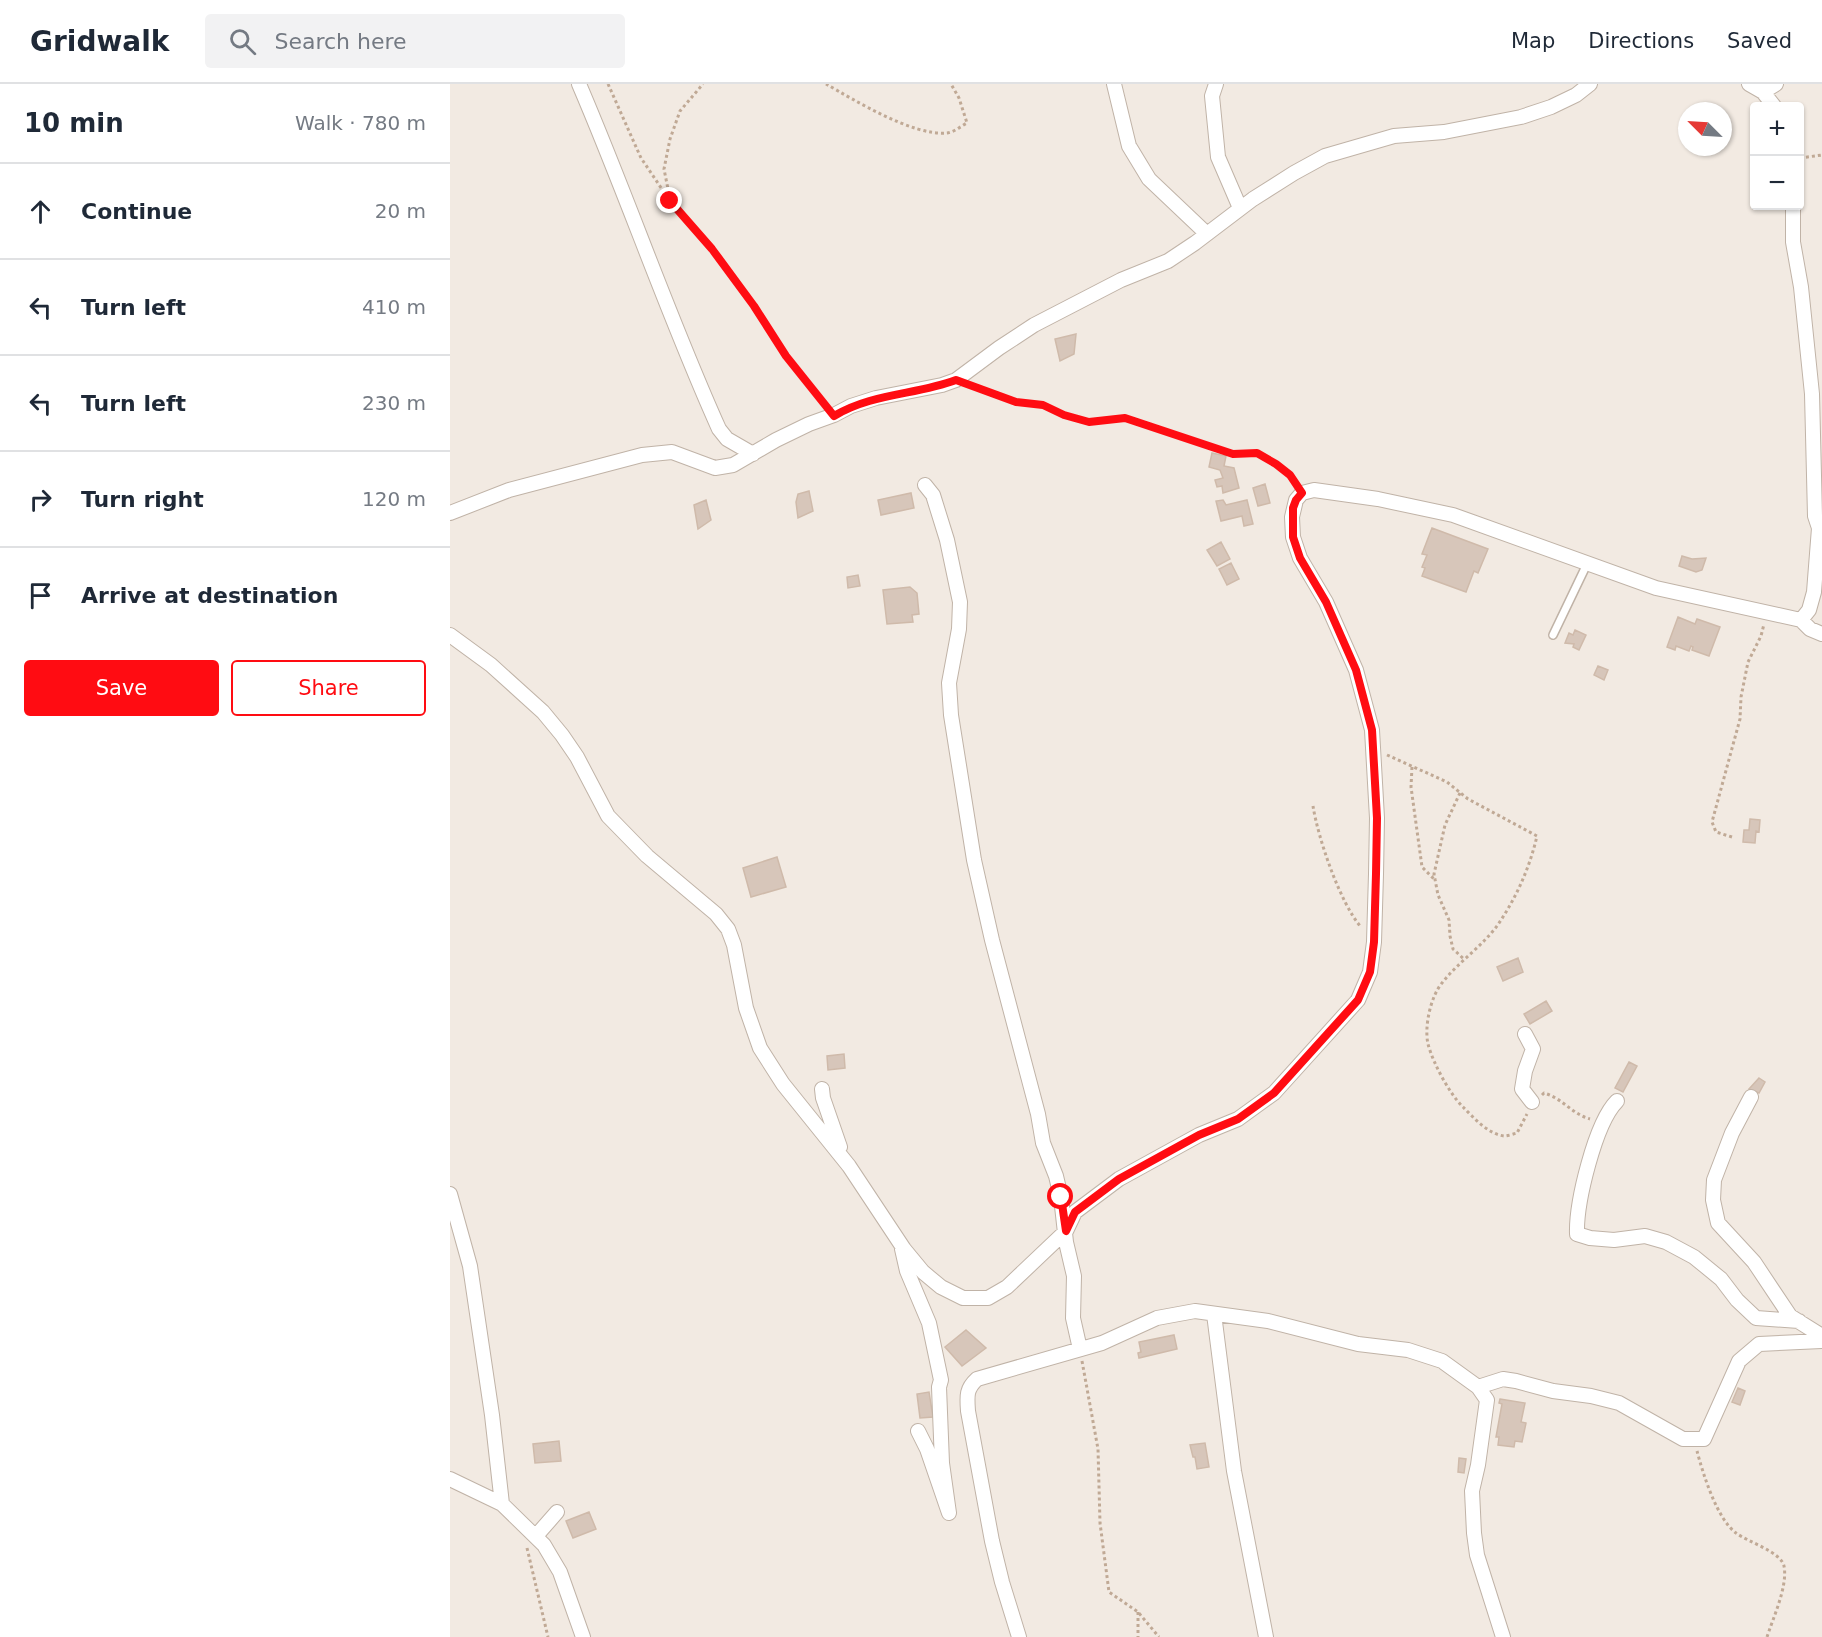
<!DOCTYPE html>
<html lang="en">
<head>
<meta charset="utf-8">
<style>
	:root { --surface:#fff; --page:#f2f2f3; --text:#1f2937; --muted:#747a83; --line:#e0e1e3; --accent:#ff0c12 }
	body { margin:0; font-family:"DejaVu Sans",sans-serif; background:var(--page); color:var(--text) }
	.controls { position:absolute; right:18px; top:18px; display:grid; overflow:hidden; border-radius:6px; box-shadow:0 2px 4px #0004 }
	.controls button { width:54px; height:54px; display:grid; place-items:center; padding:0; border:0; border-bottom:2px solid var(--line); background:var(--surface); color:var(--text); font:30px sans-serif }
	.compass { position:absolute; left:1228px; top:18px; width:54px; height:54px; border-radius:50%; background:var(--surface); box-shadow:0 2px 4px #0004; rotate:294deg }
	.stop { position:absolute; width:18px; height:18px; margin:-14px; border:4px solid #ff0c12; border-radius:50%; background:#fff }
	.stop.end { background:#ff0c12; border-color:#fff; box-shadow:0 2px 6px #0008 }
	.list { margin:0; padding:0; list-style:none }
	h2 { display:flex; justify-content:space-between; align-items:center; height:78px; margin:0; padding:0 24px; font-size:26px }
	h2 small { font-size:20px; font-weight:400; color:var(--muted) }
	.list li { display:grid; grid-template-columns:39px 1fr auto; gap:18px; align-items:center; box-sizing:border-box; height:96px; padding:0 24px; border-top:2px solid var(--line) }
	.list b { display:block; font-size:22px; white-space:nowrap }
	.list em { font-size:20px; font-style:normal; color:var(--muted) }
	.actions { display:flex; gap:12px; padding:18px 24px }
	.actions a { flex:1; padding:14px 0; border:2px solid var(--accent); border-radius:6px; text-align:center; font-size:21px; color:var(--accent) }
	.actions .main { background:var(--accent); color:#fff }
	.icon { flex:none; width:33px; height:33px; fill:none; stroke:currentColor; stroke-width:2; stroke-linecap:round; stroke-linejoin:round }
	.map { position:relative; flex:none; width:1372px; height:1553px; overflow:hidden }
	header { display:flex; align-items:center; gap:36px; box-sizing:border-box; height:84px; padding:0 30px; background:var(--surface); border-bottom:2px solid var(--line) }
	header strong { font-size:28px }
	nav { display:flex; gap:33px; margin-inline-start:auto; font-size:21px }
	.search { width:420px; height:54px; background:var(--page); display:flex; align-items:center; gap:15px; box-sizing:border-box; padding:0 21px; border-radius:6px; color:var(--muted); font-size:22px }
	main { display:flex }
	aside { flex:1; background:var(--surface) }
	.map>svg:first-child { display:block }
	.building { fill:#d7c6ba; stroke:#cfbaaa; stroke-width:1.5 }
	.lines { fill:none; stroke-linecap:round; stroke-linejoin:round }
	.lane-casing { stroke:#c0b3a7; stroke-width:10 }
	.street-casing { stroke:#c0b3a7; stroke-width:16 }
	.path { stroke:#c0a995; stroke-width:3; stroke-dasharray:3 3; stroke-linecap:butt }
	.lane { stroke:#fff; stroke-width:7 }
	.street { stroke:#fff; stroke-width:14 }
	.route { stroke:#ff0c12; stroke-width:8 }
</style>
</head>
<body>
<header>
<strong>Gridwalk</strong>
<div class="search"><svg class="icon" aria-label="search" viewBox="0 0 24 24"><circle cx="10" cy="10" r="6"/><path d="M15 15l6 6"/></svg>Search here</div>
<nav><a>Map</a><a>Directions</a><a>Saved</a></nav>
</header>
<main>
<aside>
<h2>10 min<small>Walk · 780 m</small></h2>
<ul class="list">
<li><svg class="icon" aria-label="ahead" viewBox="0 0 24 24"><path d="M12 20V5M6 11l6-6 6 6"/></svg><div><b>Continue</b></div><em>20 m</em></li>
<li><svg class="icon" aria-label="left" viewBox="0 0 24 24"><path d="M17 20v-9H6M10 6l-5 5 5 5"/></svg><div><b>Turn left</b></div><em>410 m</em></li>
<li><svg class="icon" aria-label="left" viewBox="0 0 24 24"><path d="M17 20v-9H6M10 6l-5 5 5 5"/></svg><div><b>Turn left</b></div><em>230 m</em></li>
<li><svg class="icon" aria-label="right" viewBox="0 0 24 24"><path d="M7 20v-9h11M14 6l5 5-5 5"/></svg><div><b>Turn right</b></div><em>120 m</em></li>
<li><svg class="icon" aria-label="arrive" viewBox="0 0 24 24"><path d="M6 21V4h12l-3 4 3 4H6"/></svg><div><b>Arrive at destination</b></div></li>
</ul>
<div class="actions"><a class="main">Save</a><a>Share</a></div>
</aside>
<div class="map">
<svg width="1372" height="1553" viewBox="0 0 1372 1553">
	<rect width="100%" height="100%" fill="#f2eae2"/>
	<path class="building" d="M626 250 624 270 610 277 605 255Z
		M762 369 776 372 774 382 784 384 789 404 773 409 772 402 767 403 765 396 773 394 770 386 759 383Z
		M815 400 820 419 808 422 803 404Z
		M359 407 363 427 348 434 346 418 348 410Z
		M461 409 464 424 431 431 428 416Z
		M256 416 261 436 248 445 244 421Z
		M773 416 776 421 797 416 803 440 794 442 792 432 771 437 766 417Z
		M982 444 1038 465 1028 489 1024 487 1016 508 972 492 975 484 972 483 977 471 972 470Z
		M771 458 780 475 767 482 757 466Z
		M1232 472 1242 475 1256 474 1252 486 1246 488 1229 482Z
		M781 479 789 495 777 501 769 485Z
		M408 491 410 502 398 504 397 493Z
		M460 503 467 509 469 530 462 531 463 538 437 540 433 506Z
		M1228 533 1245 540 1247 535 1270 543 1259 572 1242 566 1243 563 1241 562 1239 567 1226 562 1225 566 1217 563Z
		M1125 546 1136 551 1129 566 1123 563 1124 560 1115 559 1119 549 1123 551Z
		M1148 582 1158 586 1154 596 1144 591Z
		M1300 735 1310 736 1309 748 1306 747 1305 759 1293 758 1294 746H1299Z
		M327 773 336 803 301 813 293 784Z
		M1068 874 1073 888 1053 897 1047 883Z
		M1096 917 1102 927 1080 940 1074 930Z
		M394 970 395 984 378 986 377 972Z
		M1179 978 1187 982 1173 1008 1165 1004Z
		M1309 994 1315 998 1309 1009 1299 1005Z
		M516 1246 536 1264 512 1282 495 1263Z
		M724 1251 727 1265 689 1274 688 1269 691 1268 689 1258Z
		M1288 1304 1295 1307 1290 1321 1282 1318Z
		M479 1308 483 1333 470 1334 467 1310Z
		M1050 1315 1075 1319 1071 1338 1076 1339 1072 1358 1065 1357 1064 1363 1048 1361 1049 1353H1046L1052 1320 1049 1319Z
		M109 1357 111 1377 85 1379 83 1360Z
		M755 1359 759 1383 747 1385 745 1373H743L740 1361Z
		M1009 1374 1016 1375 1014 1389 1008 1388Z
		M139 1428 146 1445 123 1454 116 1437Z"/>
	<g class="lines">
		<defs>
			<path id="lane" d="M1103 551 1137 480"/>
			<path id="street" d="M129 0C178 114 218 232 269 345L277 355 303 370
				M664 0 679 62 699 95 757 150
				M766 0 762 12 768 73 790 124
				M1299 0 1313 8 1324 22
				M1313 8 1326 0
				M1343 122V158L1351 203 1362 310 1365 432 1369 444 1364 508 1359 526 1351 536
				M475 401 483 411 497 456 510 518 509 545 499 599 501 631 524 776 542 856 588 1030 593 1059 606 1092 611 1113 616 1158 624 1192 623 1234 630 1265
				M0 429 59 406 192 371 222 368 265 384 283 381 326 356 359 340 384 331 401 322 426 314 492 301 506 296 549 264 584 241 671 196 718 177 745 159 803 115 844 89 875 72 944 52 994 48 1071 33 1101 23 1126 11 1140 0
				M0 551 41 581 93 628 112 651 127 673 158 732 197 772 266 830 278 845 284 861 296 924 310 964 333 1000 399 1082 454 1165 473 1188 491 1203 513 1214H538L557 1203 616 1147 625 1128 669 1095 749 1051 788 1035 824 1009 908 916 920 888 924 858 926 790 927 734 922 646 906 586 876 518 850 474 843 453 842 433 846 416 852 409 864 406 928 415 1003 431 1206 504 1351 536 1360 545 1372 550
				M1075 950 1083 965 1075 987 1072 1005 1082 1018
				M372 1005 373 1014 390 1063
				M1301 1013 1282 1049 1264 1096 1263 1116 1268 1139 1304 1178 1340 1232 1372 1252
				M1167 1017C1145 1039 1126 1119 1127 1150L1140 1154 1164 1156 1195 1152 1216 1158 1244 1173 1271 1195 1287 1216 1306 1234 1349 1237
				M0 1110 20 1182 42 1331 52 1420
				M452 1165 457 1187 479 1239 491 1296 489 1303 492 1379 499 1429 477 1365 468 1347
				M764 1230 784 1387 816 1553
				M1028 1303 1037 1316 1028 1381 1022 1407 1024 1449 1027 1471 1053 1553
				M0 1395 52 1420 94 1461 110 1488 133 1553
				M86 1452 107 1428
				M569 1553 552 1498 542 1457 518 1327C517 1312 516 1305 527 1295L652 1259 707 1234 745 1227 818 1237 908 1260 958 1266 992 1277 1028 1303 1053 1295 1066 1297 1103 1307 1141 1312 1169 1319 1233 1355H1254L1289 1277 1309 1260 1372 1257"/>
		</defs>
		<use href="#lane" class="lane-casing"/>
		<use href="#street" class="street-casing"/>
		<path class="path" d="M158 0 191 74 220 117 262 165 304 222 336 272 376 321
			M376 0C404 16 463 52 496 49 503 49 511 42 517 39L509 14 501 0
			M1350 74 1372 71
			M220 115 214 85 220 55 230 27 253 0
			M520 300 566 318 593 321 614 331 639 338 675 334 783 370 807 369 826 380 840 391 845 398
			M937 671 997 698 1018 715 1087 752C1080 782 1068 810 1051 836 1036 860 1010 876 992 899 981 912 974 942 978 960 983 979 999 1009 1013 1023 1024 1034 1038 1050 1054 1052 1058 1052 1063 1050 1067 1049L1077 1030
			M962 683 961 703 972 783 984 795
			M1010 709 995 741 984 790 988 811 999 836 1000 852 1003 865 1015 876
			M863 722C868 754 890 819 911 843
			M1282 753 1266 748 1262 738 1290 635 1291 613 1298 578 1311 552 1314 540
			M1092 1011 1094 1009C1112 1014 1122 1030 1140 1035
			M632 1277 648 1365 650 1439 659 1508 688 1528 709 1553
			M1247 1367C1253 1390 1267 1435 1286 1449 1298 1458 1331 1468 1334 1482 1338 1502 1323 1534 1317 1553
			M77 1464 98 1553
			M688 1528V1553"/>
		<use href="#lane" class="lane"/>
		<use href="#street" class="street"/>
	</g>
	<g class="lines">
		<path class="route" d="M220 117 262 165 304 222 336 272 384 332C422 309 466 311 506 296L566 318 593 321 614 331 639 338 675 334 783 370 807 369 826 380 840 391 852 409 846 416 843 424V453L850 474 876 518 906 586 922 646 927 734 926 790 924 858 920 888 908 916 824 1009 788 1035 749 1051 669 1095 625 1128 616 1147 611 1113"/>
	</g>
</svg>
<div class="controls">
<button>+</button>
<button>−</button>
</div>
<svg class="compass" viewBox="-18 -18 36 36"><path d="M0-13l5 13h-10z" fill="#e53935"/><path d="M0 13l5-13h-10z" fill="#747a83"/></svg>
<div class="stop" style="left:611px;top:1113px"></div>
<div class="stop end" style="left:220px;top:117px"></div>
</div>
</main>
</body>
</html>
